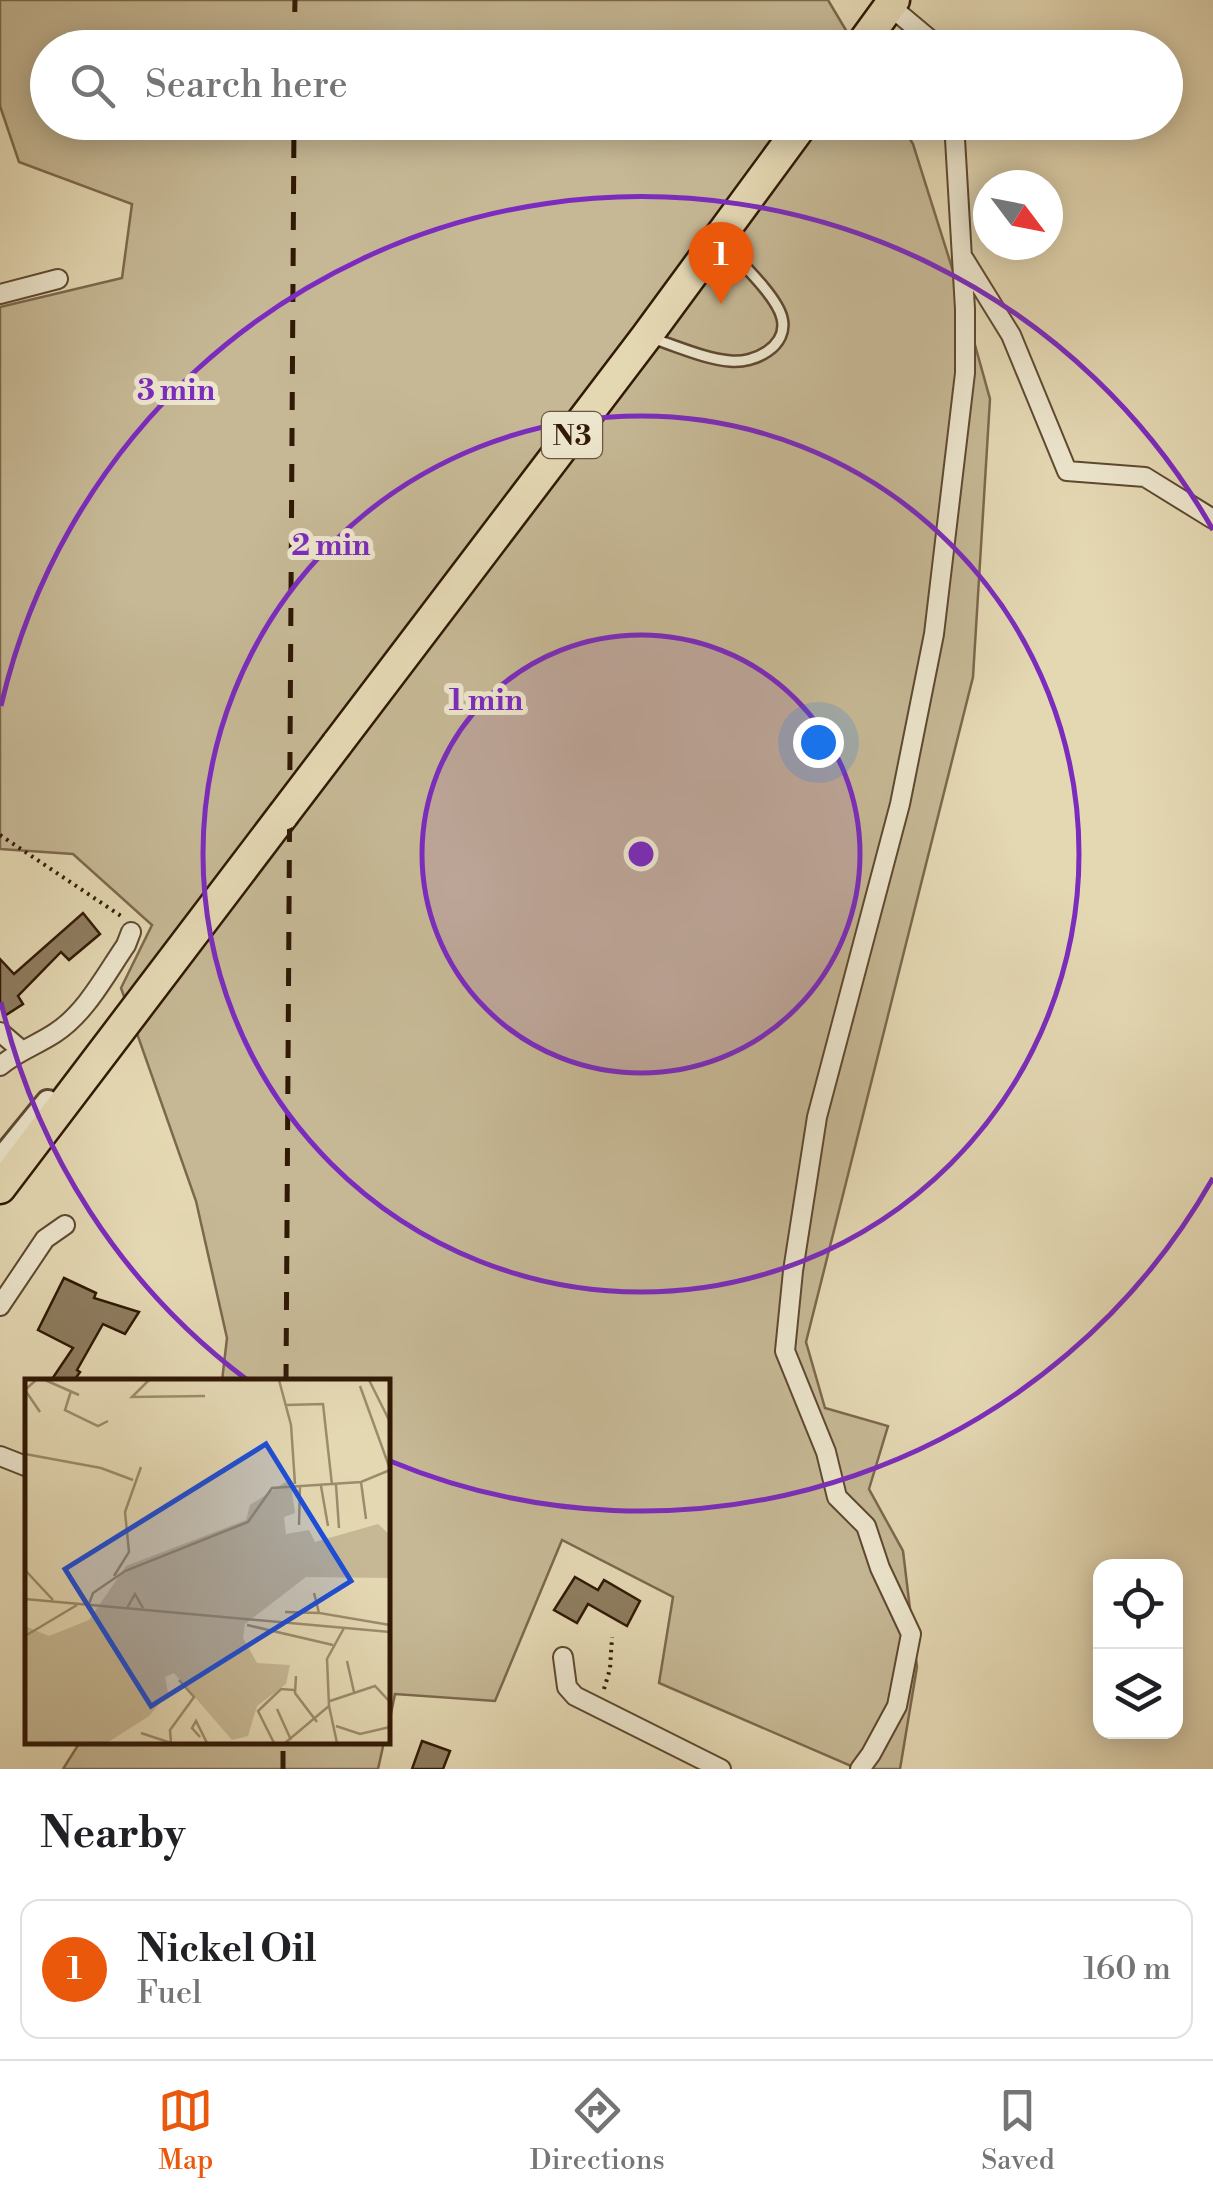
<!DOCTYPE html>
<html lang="en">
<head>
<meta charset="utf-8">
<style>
	:root { --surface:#fff; --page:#f2f2f2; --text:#202124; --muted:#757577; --line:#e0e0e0; --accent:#ea580c }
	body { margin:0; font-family:"Libre Bodoni",serif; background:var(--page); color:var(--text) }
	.controls { position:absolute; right:30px; bottom:30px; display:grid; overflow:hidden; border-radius:20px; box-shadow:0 5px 25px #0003 }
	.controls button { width:90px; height:90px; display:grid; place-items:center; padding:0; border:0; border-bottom:2px solid var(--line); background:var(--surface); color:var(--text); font:50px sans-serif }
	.compass { position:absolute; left:973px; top:170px; width:90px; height:90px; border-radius:50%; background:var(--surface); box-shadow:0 5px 25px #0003; rotate:122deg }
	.you { position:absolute; left:818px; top:742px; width:35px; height:35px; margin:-25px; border:8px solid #fff; border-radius:50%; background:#1a73e8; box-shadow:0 0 0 15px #1a73e833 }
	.badge { display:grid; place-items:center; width:65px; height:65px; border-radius:50%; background:var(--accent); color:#fff; font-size:32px; font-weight:700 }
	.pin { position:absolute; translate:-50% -82px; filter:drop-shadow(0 2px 5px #0008) }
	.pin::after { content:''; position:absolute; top:52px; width:35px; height:30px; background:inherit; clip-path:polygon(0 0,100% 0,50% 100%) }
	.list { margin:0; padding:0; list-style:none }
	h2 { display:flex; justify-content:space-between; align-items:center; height:130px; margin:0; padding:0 40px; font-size:42px }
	h2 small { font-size:32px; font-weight:400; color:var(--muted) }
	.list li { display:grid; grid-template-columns:65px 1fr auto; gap:30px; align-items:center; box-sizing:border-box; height:140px; margin:0 20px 20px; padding:0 20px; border:2px solid var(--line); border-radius:20px }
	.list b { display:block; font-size:38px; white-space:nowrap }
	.list p { margin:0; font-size:32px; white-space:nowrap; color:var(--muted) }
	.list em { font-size:32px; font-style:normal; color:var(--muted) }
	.icon { flex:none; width:55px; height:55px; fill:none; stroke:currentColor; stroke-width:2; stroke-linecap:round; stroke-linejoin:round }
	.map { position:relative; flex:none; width:1213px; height:1769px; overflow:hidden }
	.search { position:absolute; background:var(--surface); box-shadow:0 5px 25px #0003; left:30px; right:30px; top:30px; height:110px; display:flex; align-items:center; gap:25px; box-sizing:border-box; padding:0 35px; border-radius:55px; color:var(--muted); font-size:38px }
	.sheet { height:290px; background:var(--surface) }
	nav { display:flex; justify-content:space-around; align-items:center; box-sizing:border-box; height:140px; border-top:2px solid var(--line); background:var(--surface); font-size:28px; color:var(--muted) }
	nav a { display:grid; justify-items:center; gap:5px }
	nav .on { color:var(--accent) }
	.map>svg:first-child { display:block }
	.green { fill:#c6b895; stroke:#7c684d; stroke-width:2.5 }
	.building { fill:#8e7c5f; stroke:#311905; stroke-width:2.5 }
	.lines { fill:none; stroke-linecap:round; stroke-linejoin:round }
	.service-casing { stroke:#5e4930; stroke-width:14 }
	.minor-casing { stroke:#5e4930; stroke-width:22 }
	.tertiary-casing { stroke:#5e4930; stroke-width:28 }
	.trunk-casing { stroke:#311905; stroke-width:35 }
	.path { stroke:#311905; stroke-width:4; stroke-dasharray:2.5 5; stroke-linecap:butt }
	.service { stroke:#ede6ce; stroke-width:9 }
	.minor { stroke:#ede6ce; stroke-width:18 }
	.tertiary { stroke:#ede6ce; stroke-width:22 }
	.trunk { stroke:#e4d8b3; stroke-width:30 }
	.rail { stroke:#311905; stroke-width:5; stroke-dasharray:18 18; stroke-linecap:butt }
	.trunk-bridge-casing { stroke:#311905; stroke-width:35; stroke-linecap:butt }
	.trunk-bridge { stroke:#e4d8b3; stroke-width:30 }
	.ring { fill:none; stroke:#7b2cbf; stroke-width:5 }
	.labels { text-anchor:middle; stroke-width:10; stroke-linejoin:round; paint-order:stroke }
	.shield { fill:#ede6ce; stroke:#695641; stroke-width:2.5 }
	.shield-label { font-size:28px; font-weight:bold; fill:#311905 }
	.inset-road { fill:none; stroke:#9c8c6d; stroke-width:2.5 }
	.view { fill:#1d4ed8; fill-opacity:0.15; stroke:#1d4ed8; stroke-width:5 }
	.inset-edge { fill:none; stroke:#311905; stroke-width:5 }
	.centre { fill:#7b2cbf; stroke:#ede6ce; stroke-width:5 }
	.ring-label { font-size:30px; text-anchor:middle; font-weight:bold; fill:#7b2cbf; stroke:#ede6ce; stroke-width:10; stroke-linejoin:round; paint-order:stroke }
</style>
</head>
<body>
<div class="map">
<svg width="1213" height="1769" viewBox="0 0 1213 1769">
	<rect width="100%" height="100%" fill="#e4d8b3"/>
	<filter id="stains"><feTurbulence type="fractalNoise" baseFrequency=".002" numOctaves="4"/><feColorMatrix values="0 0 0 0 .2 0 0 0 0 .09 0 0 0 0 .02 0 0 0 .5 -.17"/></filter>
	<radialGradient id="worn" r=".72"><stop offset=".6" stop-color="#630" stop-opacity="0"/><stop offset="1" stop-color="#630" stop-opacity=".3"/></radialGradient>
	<path class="green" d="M0 0H828L856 47 48 48V122H900L913 144 965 309 990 399 973 677 806 1342 825 1408 888 1426 869 1489 903 1551 917 1667 900 1769H858L659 1683 673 1597 562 1540 495 1701 395 1694 388 1728V1382L222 1381 227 1338 196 1201 121 988 152 925 73 854 0 849V307L122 278 132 204 19 162 0 106Z
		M80 1742H384L378 1769H63Z"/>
	<path class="building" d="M83 913 100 934 69 960 61 952 18 996 23 1004 6 1015 0 1006V959L14 974Z
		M64 1278 96 1293 94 1298 139 1312 125 1334 103 1324 77 1370 80 1372 73 1382H50L73 1348 38 1330Z
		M575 1577 598 1590 604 1580 640 1601 627 1626 588 1604 577 1623 554 1610Z
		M422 1741 450 1751 443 1769H412Z"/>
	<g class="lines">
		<defs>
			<path id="service" d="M654 339C677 346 705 359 730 361 754 364 789 346 782 318 777 296 739 261 723 243"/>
			<path id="minor" d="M890 6 940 48
				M964 259 1011 335 1067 471 1145 477 1213 519
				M0 294 58 279
				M0 1032 20 1049
				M0 1066C18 1051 37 1045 55 1033 86 1013 106 974 126 945L131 932
				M0 1306 45 1239 65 1225
				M0 1456 28 1467
				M563 1657 567 1687 575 1696 721 1769
				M860 1769 871 1754 897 1706 911 1634 880 1568 866 1526 837 1497 826 1452 785 1351 793 1271 817 1117 900 804 934 634 965 373V309L954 122"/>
			<path id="tertiary" d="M0 1161 48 1102"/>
			<path id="trunk" d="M859 48 894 0
				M337 744 646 337 804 122
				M0 1188 283 815"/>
		</defs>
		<use href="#service" class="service-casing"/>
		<use href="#minor" class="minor-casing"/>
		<use href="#tertiary" class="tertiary-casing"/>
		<use href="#trunk" class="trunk-casing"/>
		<path class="path" d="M0 835 121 916
			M604 1689 610 1669 612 1637"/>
		<use href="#service" class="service"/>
		<use href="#minor" class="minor"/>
		<use href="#tertiary" class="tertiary"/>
		<use href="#trunk" class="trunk"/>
		<path class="rail" d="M294 48 295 0
			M286 1382 294 122
			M283 1769V1742"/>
		<defs>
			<path id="trunk-bridge" d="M283 815 337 744"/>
		</defs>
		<use href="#trunk-bridge" class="trunk-bridge-casing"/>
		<use href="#trunk-bridge" class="trunk-bridge"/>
	</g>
	<circle cx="641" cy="854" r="219" fill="#7b2cbf" fill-opacity=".12"/>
	<g class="ring">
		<circle cx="641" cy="854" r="219"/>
		<circle cx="641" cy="854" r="438"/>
		<path d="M1213 1178A657 657 0 0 1 390 1461M246 1379A657 657 0 0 1 1 1002M1 706A657 657 0 0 1 1213 530"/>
	</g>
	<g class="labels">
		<rect class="shield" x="542" y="412" width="60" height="46" rx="8"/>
		<g class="shield-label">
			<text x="572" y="445">N3</text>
		</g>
	</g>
	<g transform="translate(25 1379)">
		<rect width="365" height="365" fill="#e4d8b3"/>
		<path d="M265 100 270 134 259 138 261 155 284 151 290 163 353 145 365 156V199L281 198 220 245 218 259 232 284 265 286 261 305 232 327 223 357 207 361 149 294 140 298 143 314 124 337 82 364H0V247L24 257 64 241 101 187 221 141 225 126Z" fill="#c6b895"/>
		<path class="inset-road" d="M11 1 0 11 15 33M20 1 54 16M124 1 107 18 180 17M254 1 266 46 270 105M344 1 365 43M335 7 365 90M46 12 40 31 73 47 83 42M261 26 298 25 307 106M0 75 76 89 108 101M336 103 341 140M311 106 314 149M296 107 303 147M274 146 275 106M0 191 28 221M89 197 104 173 100 133 116 88M289 214 294 234 365 246M0 220 365 253M64 225 68 214 100 192 223 143 247 109 336 103 365 91M102 229 110 215 118 229M260 233 294 234M222 246 308 266M0 257 52 226M322 282 329 313M271 297 270 314 292 343M305 322 350 307 365 323M304 327 312 364M252 330 266 361M311 347 335 355 365 348M116 354 146 364 145 351 169 318 154 301M175 358 167 349 171 342 182 364M249 364 233 332 256 310 269 311M260 364 304 327 302 280 319 249"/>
		<path class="view" d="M241 65 326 202 126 327 40 190Z"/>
		<rect width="365" height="365" class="inset-edge"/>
	</g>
	<circle cx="641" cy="854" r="15" class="centre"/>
	<g class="ring-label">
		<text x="176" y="400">3 min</text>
		<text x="331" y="555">2 min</text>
		<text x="486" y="710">1 min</text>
	</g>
	<rect width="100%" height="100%" filter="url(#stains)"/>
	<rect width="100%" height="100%" fill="url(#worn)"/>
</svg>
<div class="controls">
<button><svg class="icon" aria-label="locate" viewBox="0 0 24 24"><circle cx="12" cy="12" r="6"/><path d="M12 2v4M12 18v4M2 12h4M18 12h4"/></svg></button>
<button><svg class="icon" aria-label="layers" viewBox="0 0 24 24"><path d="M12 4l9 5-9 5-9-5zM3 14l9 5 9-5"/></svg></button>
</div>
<svg class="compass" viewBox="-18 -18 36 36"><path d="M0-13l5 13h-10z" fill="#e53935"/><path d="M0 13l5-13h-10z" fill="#757577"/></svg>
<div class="you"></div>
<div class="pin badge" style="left:721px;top:304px">1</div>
<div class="search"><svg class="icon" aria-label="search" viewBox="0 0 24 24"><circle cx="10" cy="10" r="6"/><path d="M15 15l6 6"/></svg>Search here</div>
</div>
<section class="sheet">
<h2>Nearby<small></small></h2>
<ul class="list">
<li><span class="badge">1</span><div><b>Nickel Oil</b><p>Fuel</p></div><em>160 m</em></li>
</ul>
</section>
<nav>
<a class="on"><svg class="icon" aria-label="map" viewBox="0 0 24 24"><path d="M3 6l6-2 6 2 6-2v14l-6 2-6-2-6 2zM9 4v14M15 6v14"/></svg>Map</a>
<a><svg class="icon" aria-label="directions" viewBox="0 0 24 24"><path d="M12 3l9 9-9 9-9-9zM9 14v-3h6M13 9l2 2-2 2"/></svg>Directions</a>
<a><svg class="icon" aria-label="saved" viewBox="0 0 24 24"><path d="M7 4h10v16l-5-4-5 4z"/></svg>Saved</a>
</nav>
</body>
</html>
